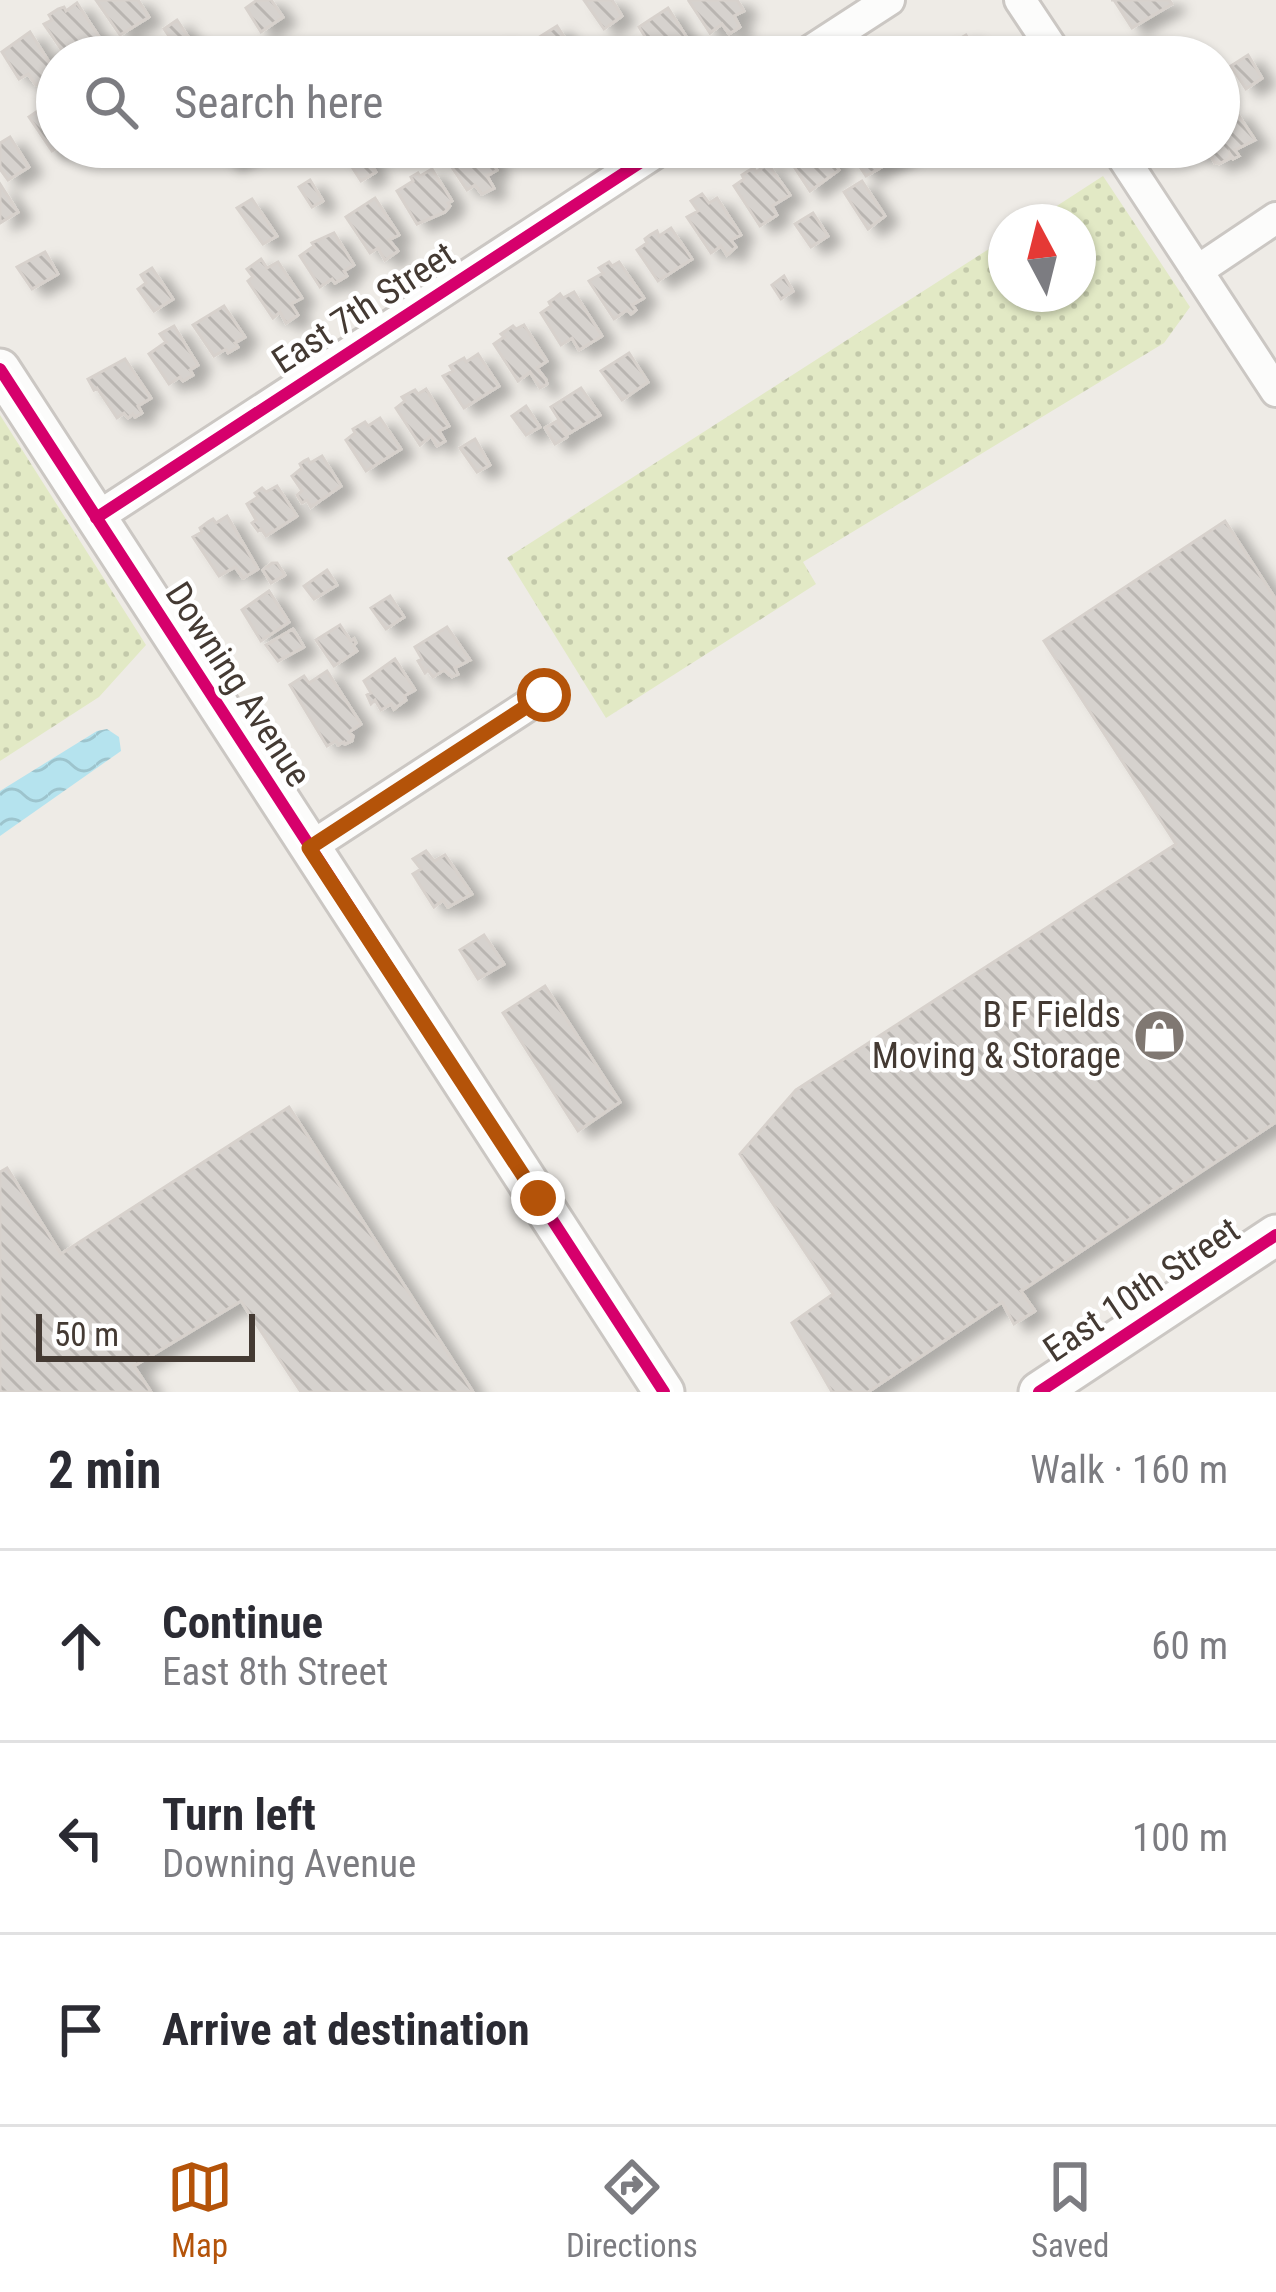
<!DOCTYPE html>
<html lang="en">
<head>
<meta charset="utf-8">
<style>
	:root { --surface:#fff; --page:#f2f2f3; --text:#2b2b33; --muted:#7c7c81; --line:#e1e1e2; --accent:#b45309 }
	body { margin:0; font-family:"Roboto Condensed",sans-serif; background:var(--page); color:var(--text) }
	.compass { position:absolute; left:988px; top:204px; width:108px; height:108px; border-radius:50%; background:var(--surface); box-shadow:0 3px 9px #0004; rotate:353deg }
	.scale { position:absolute; left:36px; bottom:30px; width:219px; box-sizing:border-box; padding-left:12px; border:6px solid #443a33; border-top:0; font-size:33px; line-height:42px; white-space:nowrap; color:#443a33; -webkit-text-stroke:9px #fff; paint-order:stroke }
	.stop { position:absolute; width:36px; height:36px; margin:-27px; border:9px solid #b45309; border-radius:50%; background:#fff }
	.stop.end { background:#b45309; border-color:#fff; box-shadow:0 3px 12px #0008 }
	.list { margin:0; padding:0; list-style:none }
	h2 { display:flex; justify-content:space-between; align-items:center; height:156px; margin:0; padding:0 48px; font-size:51px }
	h2 small { font-size:39px; font-weight:400; color:var(--muted) }
	.list li { display:grid; grid-template-columns:78px 1fr auto; gap:36px; align-items:center; box-sizing:border-box; height:192px; padding:0 48px; border-top:3px solid var(--line) }
	.list b { display:block; font-size:45px; white-space:nowrap }
	.list p { margin:0; font-size:39px; white-space:nowrap; color:var(--muted) }
	.list em { font-size:39px; font-style:normal; color:var(--muted) }
	.icon { flex:none; width:66px; height:66px; fill:none; stroke:currentColor; stroke-width:2; stroke-linecap:round; stroke-linejoin:round }
	.map { position:relative; flex:none; width:1276px; height:1392px; overflow:hidden }
	.search { position:absolute; background:var(--surface); box-shadow:0 3px 9px #0004; left:36px; right:36px; top:36px; height:132px; display:flex; align-items:center; gap:30px; box-sizing:border-box; padding:0 42px; border-radius:66px; color:var(--muted); font-size:45px }
	.sheet { height:732px; background:var(--surface) }
	nav { display:flex; justify-content:space-around; align-items:center; box-sizing:border-box; height:168px; border-top:3px solid var(--line); background:var(--surface); font-size:33px; color:var(--muted) }
	nav a { display:grid; justify-items:center; gap:6px }
	nav .on { color:var(--accent) }
	.map>svg:first-child { display:block }
	.grass { fill:url(#grass-dots) }
	.water { fill:url(#water-waves) }
	.building { fill:url(#building-back-hatch); stroke:#d7d1cc; stroke-width:3; filter:url(#shadow) }
	.lines { fill:none; stroke-linecap:round; stroke-linejoin:round }
	.minor-casing { stroke:#cbc7c3; stroke-width:36 }
	.tertiary-casing { stroke:#cbc7c3; stroke-width:45 }
	.minor { stroke:#fcfcfb; stroke-width:30 }
	.tertiary { stroke:#fcfcfb; stroke-width:39 }
	.cycleway-casing { stroke:#fff; stroke-width:20 }
	.cycleway { stroke:#d6006c; stroke-width:12 }
	.route { stroke:#b45309; stroke-width:15 }
	.labels { text-anchor:middle; stroke-width:9; stroke-linejoin:round; paint-order:stroke }
	.street-label { font-size:36px; fill:#443a33; stroke:#fff }
	.poi-label { font-size:36px; fill:#443a33; stroke:#fff; text-anchor:end }
</style>
</head>
<body>
<div class="map">
<svg width="1276" height="1392" viewBox="0 0 1276 1392">
	<defs>
		<pattern id="grass-dots" width="8" height="8" patternUnits="userSpaceOnUse" patternTransform="scale(3)"><rect width="8" height="8" fill="#e2e9c5"/><path d="M2 2h.1M6 6h.1" fill="none" stroke="#c3c9aa" stroke-width="1.8" stroke-linecap="round"/></pattern>
		<pattern id="water-waves" width="16" height="10" patternUnits="userSpaceOnUse" patternTransform="scale(3)"><rect width="16" height="10" fill="#b5e3ee"/><path d="M0 5q4-4 8 0t8 0" fill="none" stroke="#9dc4cd"/></pattern>
		<pattern id="building-back-hatch" width="6" height="6" patternUnits="userSpaceOnUse" patternTransform="scale(3)"><rect width="6" height="6" fill="#d6d2ce"/><path d="M-1 5l2 2M0 0l6 6M5-1l2 2" fill="none" stroke="#b9b5b1"/></pattern>
		<filter id="shadow"><feDropShadow dx="13" dy="7" stdDeviation="6" flood-color="#0004"/></filter>
	</defs>
	<rect width="100%" height="100%" fill="#eeebe6"/>
	<path class="grass" d="M1103 176 1190 307 1164 343 803 562 816 584 606 718 507 558 1006 238V294H1078V222H1032Z
		M0 415 146 645 99 697 0 761Z"/>
	<path class="water" d="M107 729 119 737 121 751 0 836V791L97 731Z"/>
	<path class="building" d="M96 0H138L149 17 120 35Z
		M257 0H271L283 17 261 32 246 8Z
		M584 0H612L622 16 604 29Z
		M691 0H737L744 11 734 16 740 27 729 34 722 24 710 33 689 1Z
		M1111 0H1169L1172 4 1132 28 1114 0Z
		M77 3 103 43 91 49 93 57H63L65 55 44 24 52 20 49 15 58 9 64 7 66 11Z
		M668 8 691 44 682 50 684 55 681 57H658L639 27Z
		M177 20 195 47 182 55 164 29Z
		M557 26 576 55 574 57H552L538 38Z
		M30 32 56 73 36 85 28 74 19 79 2 52Z
		M966 35 981 57H932L941 50 939 46 951 38 954 42Z
		M499 38 511 57H491L484 48Z
		M626 43 635 57H604L608 54 605 51 613 46 615 50Z
		M1248 55 1262 78 1246 89 1231 66Z
		M42 108 57 130 59 147 52 151 29 117Z
		M1235 110 1255 140 1235 150 1239 156 1233 159 1230 154V158L1219 164 1217 162 1215 163 1209 153 1200 158 1193 147H1219V120Z
		M10 137 29 167 8 180 0 169V143Z
		M220 147H244L248 152 228 164 219 150Z
		M339 147H358L376 172 361 181Z
		M446 147H482L497 170 487 176 494 188 482 194 475 185 467 190 443 154 449 150Z
		M795 147H823L839 170 810 191 785 153Z
		M847 147H898L903 155 866 176Z
		M768 164 790 195 772 206 777 215 760 226 734 186 744 179 742 175 748 171 754 168 756 172Z
		M432 169 452 201 448 203 450 206 445 212 417 224 397 191 413 181 411 177 418 173 420 176Z
		M310 180 323 201 312 207 299 187Z
		M862 181 885 216 868 229 844 192Z
		M0 184 18 212 0 223Z
		M702 194 709 203 717 198 741 235 731 240 736 247 727 255 721 246 711 253 687 217 698 211 691 201Z
		M375 198 399 235 389 240 398 251 385 260 378 248 370 253 346 217Z
		M252 199 277 236 263 244 237 208Z
		M813 213 828 236 811 247 795 224Z
		M671 228 692 259 658 281 637 250 647 243 645 239 650 235 657 231 659 236Z
		M334 233 354 265 344 271 347 276 335 283 332 279 320 287 300 256 314 246 312 243Z
		M45 252 58 274 32 289 17 267Z
		M261 259 267 268 278 262 302 298 291 304 298 315 286 323 280 312 273 318 248 281 253 277 247 269Z
		M609 262 612 266 619 262 644 298 632 305 636 310 631 314 627 310 614 319 589 281 603 273 599 268Z
		M152 268 173 299 154 311 138 289 146 283 141 275Z
		M784 276 793 291 781 299 772 285Z
		M574 292 602 336 579 350 572 338 561 345 541 313 551 306 549 302 555 298 560 294 563 298Z
		M224 306 245 337 235 343 238 347 228 353 226 349 214 356 193 325Z
		M524 325 547 361 537 368 546 380 547 384 540 388 530 372 518 381 494 344 504 337 501 334 513 326 516 329Z
		M174 326 198 365 190 370 193 375 183 381 180 377 169 384 149 354 166 342 160 334Z
		M629 353 648 382 622 400 601 371Z
		M478 354 499 386 464 408 443 376 453 371 450 366 464 358 466 362Z
		M125 359 151 398 138 406 142 413 135 417 133 414 128 418 124 413 117 418 97 388 94 390 88 379Z
		M581 388 600 415 568 434 551 407Z
		M426 389 449 426 439 431 445 441 437 446 431 436 420 445 396 408 405 401 402 397 415 390 418 394Z
		M526 406 540 427 526 435 512 416Z
		M380 418 401 449 366 471 346 440 355 433 353 429 365 422 368 426Z
		M557 421 567 437 555 444 545 428Z
		M475 439 490 465 477 472 460 448Z
		M322 456 341 486 311 507 307 500 302 503 297 495 302 491 292 476 302 468 300 464 304 461 308 459 310 463Z
		M277 486 297 516 266 536 261 529 258 531 252 523 256 520 247 504 258 497 255 493 262 488 266 492Z
		M227 516 258 569 243 578 235 567 219 576 193 537 202 532 200 528 208 522 213 519 216 523Z
		M1225 521 1276 600V1122L1021 1291 1035 1311 1014 1324 1002 1302 868 1392H832L792 1323 833 1294 740 1154 796 1090 1176 844 1044 641Z
		M272 563H277L285 575 271 583 263 570Z
		M327 570 337 585 314 599 304 586Z
		M269 591 289 622 261 641 242 610Z
		M390 596 404 617 386 629 371 608Z
		M340 625 351 641 354 639 356 643 353 646 357 651 334 666 316 640Z
		M447 627 470 660 455 668 458 674 452 677 444 670 433 677 428 670 425 673 418 661 422 659 415 647Z
		M293 629 304 647 278 661 266 645Z
		M395 659 415 690 404 696 406 700 394 709 391 704 381 710 375 700 371 704 367 695 371 693 364 681Z
		M327 671 361 724 349 732 353 736 352 741 345 744 344 742 338 745 336 741 327 746 290 685 304 676 309 683Z
		M426 851 434 861 445 855 472 894 448 907 443 900 434 907 413 874 421 869 413 859Z
		M484 935 504 964 478 979 460 950Z
		M545 986 620 1102 578 1131 503 1013Z
		M289 1107 473 1392H301L241 1301 134 1366 151 1392H0V1172L7 1168 61 1254Z"/>
	<g class="lines">
		<defs>
			<path id="minor" d="M1020 0 1058 57
				M801 57 889 0
				M1116 147 1276 391
				M1197 271 1276 218
				M96 518 664 147
				M309 848 544 695"/>
			<path id="tertiary" d="M0 369 664 1392
				M1039 1392 1276 1235"/>
		</defs>
		<use href="#minor" class="minor-casing"/>
		<use href="#tertiary" class="tertiary-casing"/>
		<use href="#minor" class="minor"/>
		<use href="#tertiary" class="tertiary"/>
		<defs>
			<path id="cycleway" d="M0 369 664 1392
				M96 518 664 147
				M1039 1392 1276 1235"/>
		</defs>
		<use href="#cycleway" class="cycleway-casing"/>
		<use href="#cycleway" class="cycleway"/>
	</g>
	<g class="lines">
		<path class="route" d="M538 1198 309 848 544 695"/>
	</g>
	<defs>
		<symbol id="shop-disc" viewBox="-11 -11 22 22"><circle r="9.5" fill="#807872" stroke="#fff"/><path d="M-5-2.5h2.3a2.7 3.5 0 0 1 5.4 0H5L5.5 6h-11ZM-1.5-2.5h3a1.5 2.3 0 0 0-3 0Z" fill="#fff"/></symbol>
	</defs>
	<g fill-rule="evenodd">
		<use href="#shop-disc" x="1130" y="1006" width="59" height="59"/>
	</g>
	<g class="labels">
		<g class="street-label">
			<text transform="translate(363 307) rotate(-33)" y="13">East 7th Street</text>
			<text transform="translate(239 684) rotate(57)" y="13">Downing Avenue</text>
			<text transform="translate(1141 1289) rotate(-34)" y="13">East 10th Street</text>
		</g>
		<g class="poi-label">
			<text x="1121" y="1027">B F Fields<tspan x="1121" dy="41">Moving &amp; Storage</tspan></text>
		</g>
	</g>
</svg>
<svg class="compass" viewBox="-18 -18 36 36"><path d="M0-13l5 13h-10z" fill="#e53935"/><path d="M0 13l5-13h-10z" fill="#7c7c81"/></svg>
<div class="scale">50 m</div>
<div class="stop" style="left:544px;top:695px"></div>
<div class="stop end" style="left:538px;top:1198px"></div>
<div class="search"><svg class="icon" aria-label="search" viewBox="0 0 24 24"><circle cx="10" cy="10" r="6"/><path d="M15 15l6 6"/></svg>Search here</div>
</div>
<section class="sheet">
<h2>2 min<small>Walk · 160 m</small></h2>
<ul class="list">
<li><svg class="icon" aria-label="ahead" viewBox="0 0 24 24"><path d="M12 20V5M6 11l6-6 6 6"/></svg><div><b>Continue</b><p>East 8th Street</p></div><em>60 m</em></li>
<li><svg class="icon" aria-label="left" viewBox="0 0 24 24"><path d="M17 20v-9H6M10 6l-5 5 5 5"/></svg><div><b>Turn left</b><p>Downing Avenue</p></div><em>100 m</em></li>
<li><svg class="icon" aria-label="arrive" viewBox="0 0 24 24"><path d="M6 21V4h12l-3 4 3 4H6"/></svg><div><b>Arrive at destination</b></div></li>
</ul>
</section>
<nav>
<a class="on"><svg class="icon" aria-label="map" viewBox="0 0 24 24"><path d="M3 6l6-2 6 2 6-2v14l-6 2-6-2-6 2zM9 4v14M15 6v14"/></svg>Map</a>
<a><svg class="icon" aria-label="directions" viewBox="0 0 24 24"><path d="M12 3l9 9-9 9-9-9zM9 14v-3h6M13 9l2 2-2 2"/></svg>Directions</a>
<a><svg class="icon" aria-label="saved" viewBox="0 0 24 24"><path d="M7 4h10v16l-5-4-5 4z"/></svg>Saved</a>
</nav>
</body>
</html>
